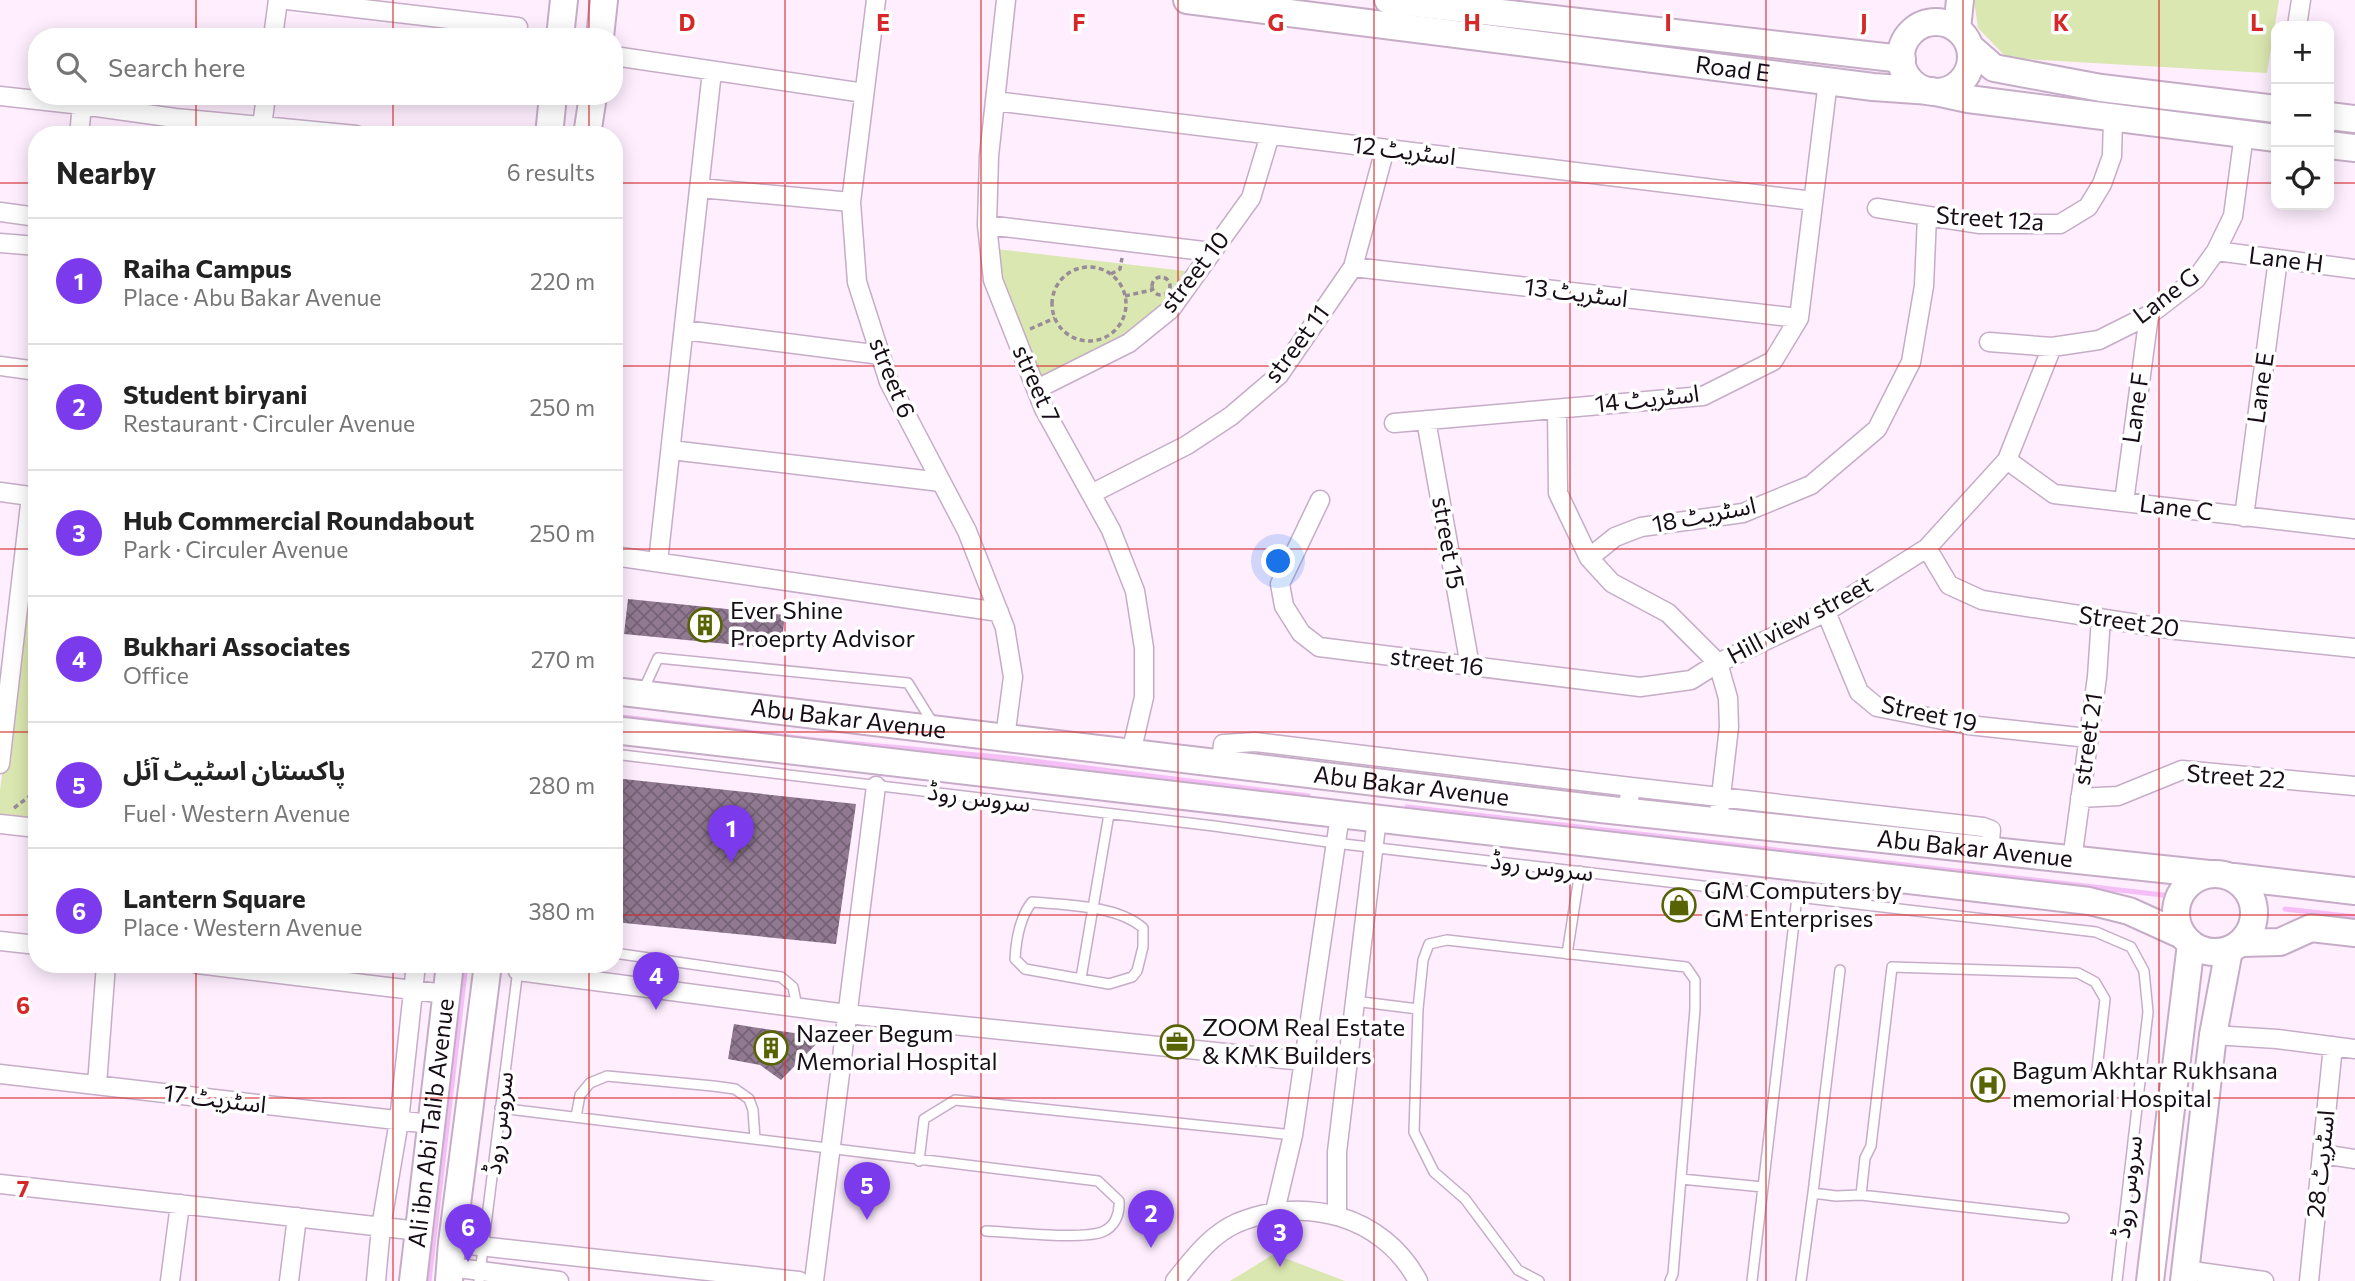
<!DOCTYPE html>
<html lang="en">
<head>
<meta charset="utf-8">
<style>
	:root { --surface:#fff; --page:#f6f6f6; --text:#222; --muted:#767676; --line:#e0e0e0; --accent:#7c3aed }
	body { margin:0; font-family:Commissioner,"Noto Sans Arabic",sans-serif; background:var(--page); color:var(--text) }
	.controls { position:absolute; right:21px; top:21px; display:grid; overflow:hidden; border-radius:14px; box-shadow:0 4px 18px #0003 }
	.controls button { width:63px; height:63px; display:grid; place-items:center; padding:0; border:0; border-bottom:2px solid var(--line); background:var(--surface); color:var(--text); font:35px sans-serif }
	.you { position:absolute; left:1279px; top:562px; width:24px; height:24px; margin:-18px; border:5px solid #fff; border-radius:50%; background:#1a73e8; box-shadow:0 0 0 10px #1a73e833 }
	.badge { display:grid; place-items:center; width:46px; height:46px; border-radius:50%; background:var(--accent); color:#fff; font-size:23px; font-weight:700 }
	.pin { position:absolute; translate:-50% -58px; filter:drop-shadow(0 2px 4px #0008) }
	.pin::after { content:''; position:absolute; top:37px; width:24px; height:21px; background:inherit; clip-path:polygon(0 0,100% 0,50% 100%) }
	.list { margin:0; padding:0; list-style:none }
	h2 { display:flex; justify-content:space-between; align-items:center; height:91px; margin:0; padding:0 28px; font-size:30px }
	h2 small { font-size:23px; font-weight:400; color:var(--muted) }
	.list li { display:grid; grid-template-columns:46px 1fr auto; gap:21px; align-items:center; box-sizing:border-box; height:126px; padding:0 28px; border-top:2px solid var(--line) }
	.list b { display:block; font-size:26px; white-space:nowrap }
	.list p { margin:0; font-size:23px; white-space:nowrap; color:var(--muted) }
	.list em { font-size:23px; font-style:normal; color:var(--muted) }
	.icon { flex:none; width:38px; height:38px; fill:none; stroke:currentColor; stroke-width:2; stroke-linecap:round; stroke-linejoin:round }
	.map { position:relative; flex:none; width:2355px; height:1281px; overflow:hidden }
	.search { position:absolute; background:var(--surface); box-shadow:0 4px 18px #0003; left:28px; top:28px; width:595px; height:77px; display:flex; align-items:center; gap:18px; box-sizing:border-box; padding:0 24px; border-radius:28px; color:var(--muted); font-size:26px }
	.panel { position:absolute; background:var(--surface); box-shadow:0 4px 18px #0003; left:28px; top:126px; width:595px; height:847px; border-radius:28px }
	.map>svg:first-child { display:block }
	.green { fill:#dbe7b0 }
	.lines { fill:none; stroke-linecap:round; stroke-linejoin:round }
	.stream { stroke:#f5bef7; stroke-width:5 }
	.building { fill:url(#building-cross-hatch) }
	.lane-casing { stroke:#c6adc7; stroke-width:12 }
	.street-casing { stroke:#c6adc7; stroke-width:21 }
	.secondary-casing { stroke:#c6adc7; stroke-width:30 }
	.path { stroke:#998c99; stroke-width:3.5; stroke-dasharray:5 3.5; stroke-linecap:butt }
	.lane { stroke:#fff; stroke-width:9 }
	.street { stroke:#fff; stroke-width:18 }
	.secondary { stroke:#fff; stroke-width:26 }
	.grid { fill:none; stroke:#d62828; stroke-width:2; stroke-opacity:0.55 }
	.labels { text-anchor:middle; stroke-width:7; stroke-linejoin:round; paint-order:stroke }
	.street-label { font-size:24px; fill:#160d16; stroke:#fff }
	.poi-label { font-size:24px; fill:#160d16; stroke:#fff; text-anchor:start }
	.grid-label { font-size:23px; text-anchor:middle; font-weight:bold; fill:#d62828; stroke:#fff; stroke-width:7; stroke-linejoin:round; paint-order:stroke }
</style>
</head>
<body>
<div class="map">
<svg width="2355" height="1281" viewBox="0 0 2355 1281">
	<defs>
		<pattern id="building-cross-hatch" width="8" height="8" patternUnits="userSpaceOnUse" patternTransform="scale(1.75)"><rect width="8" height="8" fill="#907991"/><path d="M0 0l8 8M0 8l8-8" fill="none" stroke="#756275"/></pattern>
	</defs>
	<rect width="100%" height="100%" fill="#feeefe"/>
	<path class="green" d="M1974 0H2279L2267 73 2007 58 1978 28Z
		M996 249 1185 271 1160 309 1135 329 1040 380 1004 293Z
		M37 505V822L0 818V791Z
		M1274 1254 1345 1281H1230Z"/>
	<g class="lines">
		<path class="stream" d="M614 716 815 740 1009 758 1308 796
			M1407 807 2171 896
			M2285 909 2355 917
			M429 1281 466 964"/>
	</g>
	<path class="building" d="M628 599 785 615 781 649 624 634Z
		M614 778 856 804 836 944 614 922Z
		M734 1024 752 1027 823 1037 781 1080 760 1065 728 1059Z"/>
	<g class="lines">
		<defs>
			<path id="lane" d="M642 693 658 658 908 683 934 725
				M614 754 1214 826 1335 843 2096 932 2131 947 2144 971 2148 1012 2117 1281
				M1032 902C1065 905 1117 905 1143 928V947L1137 971 1132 977 1109 984 1025 969 1015 959C1016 940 1020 917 1032 902Z
				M614 953 781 977 793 987 797 1007
				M1567 954 1580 871
				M1081 978 1109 814
				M590 981 596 964
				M1354 1001 1418 1009
				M500 1108 1098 1181 1119 1201C1120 1214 1115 1227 1102 1232 1080 1240 1013 1232 986 1231
				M576 1117 580 1095 590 1083 607 1076 713 1086 735 1089 749 1099 753 1110 755 1139
				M919 1161 924 1119 955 1100 1293 1135
				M1681 1179 1763 1187
				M1813 1193 1840 970
				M1861 1195 2064 1218
				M479 1281 518 969
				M1539 1281 1518 1270 1465 1199 1434 1172 1414 1132 1418 1009 1423 960 1429 944 1447 940 1686 967 1695 980V1009L1673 1274 1670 1281
				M1752 1281 1797 897
				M1801 1281 1813 1193 1836 1196 1861 1195 1865 1158 1871 1146 1892 967 2078 973 2095 982 2105 999 2097 1070"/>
			<path id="street" d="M287 0 518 27
				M876 0 851 202 857 282 889 382 967 531 1005 628 1013 677 1005 738
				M1006 0 989 156 987 225 993 280 1044 409 1111 530 1135 591 1144 648V697L1131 753
				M2297 26 2301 0
				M273 37 278 0
				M614 56 864 93
				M0 96 82 105
				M995 101 1813 201
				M262 126 356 135
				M79 135 82 105 175 118 262 126 266 96
				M700 188 851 202
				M1877 208 1980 224H2060L2088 207 2102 184 2112 156 2113 117
				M0 212 37 217
				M987 225 1212 252
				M0 243 37 246
				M2216 251 2355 269
				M1353 267 1799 318
				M684 330 881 355
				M1989 342 2052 347 2099 340 2149 315 2196 279 2216 251 2233 216 2244 134
				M0 366 37 371
				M1037 389 1129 343 1171 309 1251 198 1270 135
				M1557 409 1558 493 1589 558
				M1426 420 1470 666
				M1394 423 1703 396 1773 361 1799 318 1828 81
				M671 450 941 482
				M2007 460 2054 494 2355 529
				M0 492 37 497
				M1091 494 1187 445 1231 416 1279 375 1353 267 1385 149
				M1320 500 1280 584 1284 606 1301 633 1319 647 1640 687 1691 680 1718 663 1826 612 1927 548 2007 460 2052 347
				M2124 502 2149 315
				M2244 517 2278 259
				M1927 548 1949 585 1982 600 2176 630 2355 648
				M614 556 999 612
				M658 562 712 71
				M1826 612 1859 692 1877 707 1968 725 2088 738
				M0 764 31 496
				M1221 764 1223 744 1255 742 1631 787 1627 812
				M1631 787 1983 827 1991 830 1989 851
				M2080 798 2118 796 2182 770 2355 786
				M1718 822 1729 727 1728 698 1718 663 1668 613 1612 583 1589 558 1615 537 1641 527 1743 513 1811 485 1877 429 1911 362 1924 286 1927 216
				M0 824 37 828
				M2072 860 2097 677 2101 618
				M0 941 37 945
				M197 964 446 994
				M518 971 847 1014 1303 1061
				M2213 1035 2277 1039 2355 1049
				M0 1074 430 1124
				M97 1085 106 964
				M2322 1154 2355 1159
				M0 1184 419 1231
				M1275 1211 1293 1135 1340 815
				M1337 1215V1152L1377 818
				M452 1243 799 1281
				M450 1267 559 1281
				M2185 1270 2264 1281
				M170 1281 180 1204
				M289 1281 297 1217
				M376 1281 381 1227 399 1121 416 964
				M814 1281 876 786
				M1175 1281C1193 1259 1210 1235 1237 1223 1304 1195 1383 1215 1418 1281
				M2309 1281 2333 1046"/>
			<g id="secondary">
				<path id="s1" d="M1187 0 1873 87 1931 91 1968 99 2276 138"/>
				<path d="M1388 0 1902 59"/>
				<circle cx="1936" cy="57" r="35"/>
				<path d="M1957 29 1960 0"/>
				<path d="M560 37 564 0"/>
				<path d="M600 37 604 0"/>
				<path d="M1970 47 1994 68 2101 88 2276 109"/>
				<path d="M2329 116 2355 119"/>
				<path d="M549 135 553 96"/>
				<path d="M587 135 593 96"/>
				<path d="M2329 145 2355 148"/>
				<path id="s2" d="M614 691 1601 809 2209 874"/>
				<path d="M614 730 2089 901 2129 911 2182 935"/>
				<circle cx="2215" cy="913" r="39"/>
				<path d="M2234 877 2355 891"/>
				<path d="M2241 943 2280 942 2311 928 2355 933"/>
				<path id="s3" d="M413 1281 450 964"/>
				<path d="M449 1281 452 1243 488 964"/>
				<path d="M2150 1281 2191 944"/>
				<path d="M2184 1281 2213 1035 2229 950"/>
			</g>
		</defs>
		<use href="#lane" class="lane-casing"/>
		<use href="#street" class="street-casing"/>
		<use href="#secondary" class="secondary-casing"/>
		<path class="path" d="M1052 304a37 37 0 1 1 74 0a37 37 0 1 1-74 0Z
			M1111 274 1120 269 1122 258
			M1152 286a9 9 0 1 1 18 0a9 9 0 1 1-18 0Z
			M1125 296 1152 290
			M1030 329 1055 318
			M37 778 33 784 37 795
			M14 808 35 792"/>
		<use href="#lane" class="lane"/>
		<use href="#street" class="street"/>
		<use href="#secondary" class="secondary"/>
	</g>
	<path class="grid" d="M196 0V37M393 0V37M589 0V37M785 0V1281M981 0V1281M1178 0V1281M1374 0V1281M1570 0V1281M1766 0V1281M1963 0V1281M2159 0V1281M196 96V135M393 96V135M589 96V135M0 183H37M614 183H2276M2329 183H2355M0 366H37M614 366H2355M0 549H37M614 549H2355M0 732H37M614 732H2355M0 915H37M614 915H2355M196 964V1281M393 964V1281M589 964V1281M0 1098H2355"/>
	<defs>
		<symbol id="building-ring" viewBox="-11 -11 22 22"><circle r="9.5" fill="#fff" stroke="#586304" stroke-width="1.5"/><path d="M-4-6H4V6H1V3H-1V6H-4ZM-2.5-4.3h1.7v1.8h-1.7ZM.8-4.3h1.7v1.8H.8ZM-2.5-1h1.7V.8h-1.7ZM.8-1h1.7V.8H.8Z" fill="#586304"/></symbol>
		<symbol id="shop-ring" viewBox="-11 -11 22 22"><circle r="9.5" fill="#fff" stroke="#586304" stroke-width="1.5"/><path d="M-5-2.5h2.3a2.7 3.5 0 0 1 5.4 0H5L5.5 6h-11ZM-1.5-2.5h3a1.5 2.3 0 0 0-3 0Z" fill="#586304"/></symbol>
		<symbol id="office-ring" viewBox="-11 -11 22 22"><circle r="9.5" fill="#fff" stroke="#586304" stroke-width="1.5"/><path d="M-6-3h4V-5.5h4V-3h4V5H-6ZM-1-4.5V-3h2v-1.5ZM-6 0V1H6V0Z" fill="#586304"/></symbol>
		<symbol id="hospital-ring" viewBox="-11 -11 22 22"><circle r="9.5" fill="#fff" stroke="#586304" stroke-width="1.5"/><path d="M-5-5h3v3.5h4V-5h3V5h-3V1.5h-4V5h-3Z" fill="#586304"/></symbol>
	</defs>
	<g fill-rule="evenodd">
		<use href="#building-ring" x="686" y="606" width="38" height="38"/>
		<use href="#shop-ring" x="1660" y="886" width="38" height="38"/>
		<use href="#office-ring" x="1158" y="1023" width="38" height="38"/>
		<use href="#building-ring" x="752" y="1029" width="38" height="38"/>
		<use href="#hospital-ring" x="1969" y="1066" width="38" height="38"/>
	</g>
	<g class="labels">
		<g class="street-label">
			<text dy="8" stroke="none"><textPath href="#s1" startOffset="550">Road E</textPath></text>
			<text transform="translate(1404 151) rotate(7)" y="8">اسٹریٹ 12</text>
			<text transform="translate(1990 219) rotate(4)" y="8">Street 12a</text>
			<text transform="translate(2286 260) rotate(7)" y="8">Lane H</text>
			<text transform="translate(1195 272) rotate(-52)" y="8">street 10</text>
			<text transform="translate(1576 293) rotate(7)" y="8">اسٹریٹ 13</text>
			<text transform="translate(2166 296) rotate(-37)" y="8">Lane G</text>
			<text transform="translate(1297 344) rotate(-53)" y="8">street 11</text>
			<text transform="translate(892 378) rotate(68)" y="8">street 6</text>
			<text transform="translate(1036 384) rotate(66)" y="8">street 7</text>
			<text transform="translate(2261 388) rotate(-82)" y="8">Lane E</text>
			<text transform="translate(1647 399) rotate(-6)" y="8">اسٹریٹ 14</text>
			<text transform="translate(2136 408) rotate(-82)" y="8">Lane F</text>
			<text transform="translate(2176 508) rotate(7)" y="8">Lane C</text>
			<text transform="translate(1704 515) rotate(-11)" y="8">اسٹریٹ 18</text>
			<text transform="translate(1448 543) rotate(80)" y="8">street 15</text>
			<text transform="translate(1800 620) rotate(-28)" y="8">Hill view street</text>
			<text transform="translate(2129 622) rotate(8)" y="8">Street 20</text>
			<text transform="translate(1437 662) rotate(7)" y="8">street 16</text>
			<text transform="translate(1929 714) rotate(12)" y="8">Street 19</text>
			<text dy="8" stroke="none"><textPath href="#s2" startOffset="236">Abu Bakar Avenue</textPath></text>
			<text transform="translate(2088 739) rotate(-82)" y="8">street 21</text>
			<text transform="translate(2236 777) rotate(4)" y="8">Street 22</text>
			<text dy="8" stroke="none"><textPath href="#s2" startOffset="803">Abu Bakar Avenue</textPath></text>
			<text transform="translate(979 798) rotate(7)" y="8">سروس روڈ</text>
			<text dy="8" stroke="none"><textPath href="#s2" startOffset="1370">Abu Bakar Avenue</textPath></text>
			<text transform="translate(1542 867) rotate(7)" y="8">سروس روڈ</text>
			<text transform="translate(215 1099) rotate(7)" y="8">اسٹریٹ 17</text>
			<text dy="8" stroke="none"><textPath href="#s3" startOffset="159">Ali ibn Abi Talib Avenue</textPath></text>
			<text transform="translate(499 1123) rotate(-83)" y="8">سروس روڈ</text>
			<text transform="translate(2321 1164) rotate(-84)" y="8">اسٹریٹ 28</text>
			<text transform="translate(2128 1187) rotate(-83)" y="8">سروس روڈ</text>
		</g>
		<g class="poi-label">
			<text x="730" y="619">Ever Shine<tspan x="730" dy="28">Proeprty Advisor</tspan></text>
			<text x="1704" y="899">GM Computers by<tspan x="1704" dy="28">GM Enterprises</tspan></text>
			<text x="1202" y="1036">ZOOM Real Estate<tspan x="1202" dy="28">&amp; KMK Builders</tspan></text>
			<text x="796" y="1042">Nazeer Begum<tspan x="796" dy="28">Memorial Hospital</tspan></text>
			<text x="2012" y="1079">Bagum Akhtar Rukhsana<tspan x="2012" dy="28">memorial Hospital</tspan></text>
		</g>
	</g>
	<g class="grid-label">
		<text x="687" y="31">D</text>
		<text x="883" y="31">E</text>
		<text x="1079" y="31">F</text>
		<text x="1276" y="31">G</text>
		<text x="1472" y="31">H</text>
		<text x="1668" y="31">I</text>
		<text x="1864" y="31">J</text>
		<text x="2061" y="31">K</text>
		<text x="2257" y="31">L</text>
		<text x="23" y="1014">6</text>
		<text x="23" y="1197">7</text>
	</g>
</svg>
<div class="controls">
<button>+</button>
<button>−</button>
<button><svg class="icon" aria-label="locate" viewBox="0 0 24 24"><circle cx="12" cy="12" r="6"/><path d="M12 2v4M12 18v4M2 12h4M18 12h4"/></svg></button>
</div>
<div class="you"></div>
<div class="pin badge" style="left:731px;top:863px">1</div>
<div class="pin badge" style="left:1151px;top:1248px">2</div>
<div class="pin badge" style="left:1280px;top:1267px">3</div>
<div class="pin badge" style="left:656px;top:1010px">4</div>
<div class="pin badge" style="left:867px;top:1220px">5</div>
<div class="pin badge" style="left:468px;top:1262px">6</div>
<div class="search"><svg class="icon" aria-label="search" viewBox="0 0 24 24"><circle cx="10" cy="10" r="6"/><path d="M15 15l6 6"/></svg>Search here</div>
<section class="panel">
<h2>Nearby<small>6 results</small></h2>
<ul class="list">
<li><span class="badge">1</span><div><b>Raiha Campus</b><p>Place · Abu Bakar Avenue</p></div><em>220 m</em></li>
<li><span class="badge">2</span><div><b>Student biryani</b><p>Restaurant · Circuler Avenue</p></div><em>250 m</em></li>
<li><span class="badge">3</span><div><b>Hub Commercial Roundabout</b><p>Park · Circuler Avenue</p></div><em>250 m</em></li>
<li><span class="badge">4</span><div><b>Bukhari Associates</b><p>Office</p></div><em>270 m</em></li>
<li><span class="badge">5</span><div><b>پاکستان اسٹیٹ آئل</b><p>Fuel · Western Avenue</p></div><em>280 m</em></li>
<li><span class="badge">6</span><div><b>Lantern Square</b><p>Place · Western Avenue</p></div><em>380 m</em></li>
</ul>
</section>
</div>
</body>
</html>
